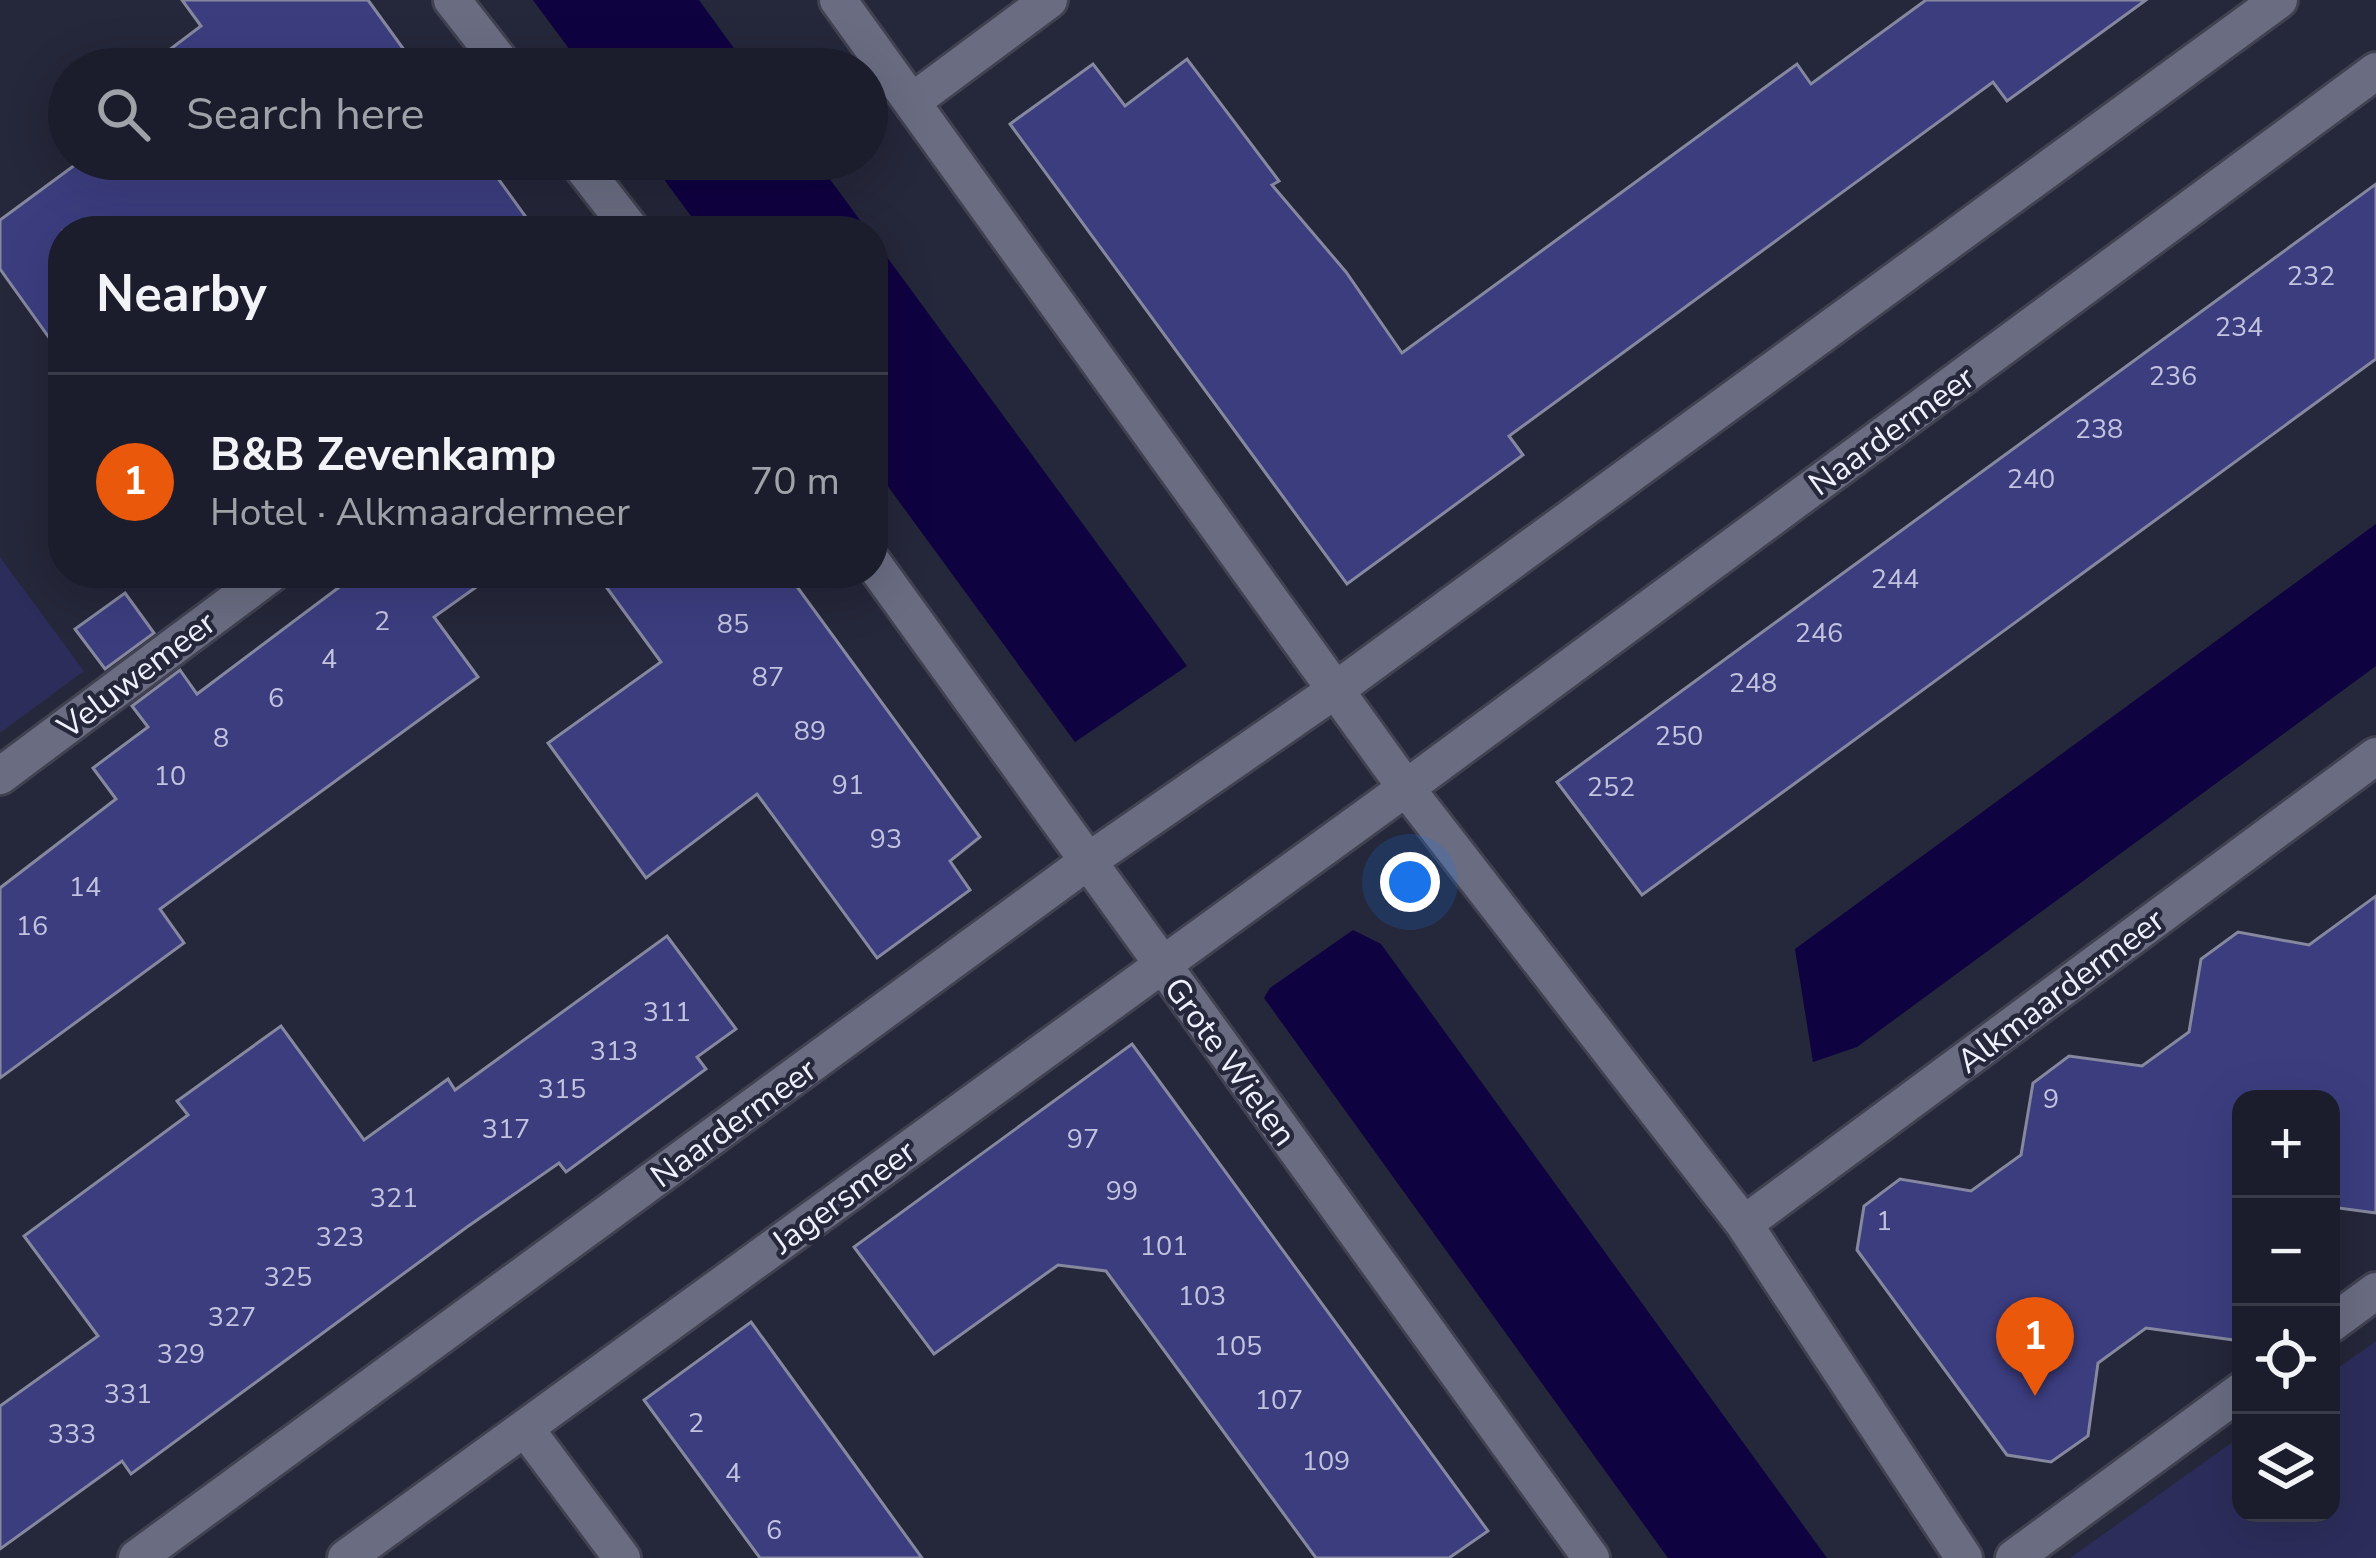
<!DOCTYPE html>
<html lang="en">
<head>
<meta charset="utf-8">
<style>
	:root { --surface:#1c1d2c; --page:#252634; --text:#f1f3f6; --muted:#a0a2a9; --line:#3a3b48; --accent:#ea580c }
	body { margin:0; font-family:"Nunito Sans",sans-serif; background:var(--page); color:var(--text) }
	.controls { position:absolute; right:36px; bottom:36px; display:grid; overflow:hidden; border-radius:24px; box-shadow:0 12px 48px #0002 }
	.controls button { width:108px; height:108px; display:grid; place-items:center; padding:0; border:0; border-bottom:3px solid var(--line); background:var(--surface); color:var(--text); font:60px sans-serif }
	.you { position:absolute; left:1410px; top:882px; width:42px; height:42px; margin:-30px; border:9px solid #fff; border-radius:50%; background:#1a73e8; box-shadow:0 0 0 18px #1a73e833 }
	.badge { display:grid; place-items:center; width:78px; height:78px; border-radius:50%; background:var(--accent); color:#fff; font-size:39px; font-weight:700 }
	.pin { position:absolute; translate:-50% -99px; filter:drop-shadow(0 3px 6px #0008) }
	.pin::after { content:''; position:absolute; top:63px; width:42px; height:36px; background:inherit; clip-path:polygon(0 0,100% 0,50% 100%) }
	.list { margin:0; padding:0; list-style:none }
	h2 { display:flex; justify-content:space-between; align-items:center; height:156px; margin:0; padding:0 48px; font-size:51px }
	h2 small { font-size:39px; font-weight:400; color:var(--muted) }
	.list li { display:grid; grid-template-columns:78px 1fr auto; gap:36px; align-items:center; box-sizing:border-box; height:216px; padding:0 48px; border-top:3px solid var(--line) }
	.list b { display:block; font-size:45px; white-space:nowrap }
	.list p { margin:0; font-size:39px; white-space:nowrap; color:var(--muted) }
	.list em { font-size:39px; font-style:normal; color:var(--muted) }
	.icon { flex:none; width:66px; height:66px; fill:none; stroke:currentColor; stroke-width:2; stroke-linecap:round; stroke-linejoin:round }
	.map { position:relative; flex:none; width:2376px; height:1558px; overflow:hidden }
	.search { position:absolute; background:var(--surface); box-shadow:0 12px 48px #0002; left:48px; top:48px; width:840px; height:132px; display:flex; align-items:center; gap:30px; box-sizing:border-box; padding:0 42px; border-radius:66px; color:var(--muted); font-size:45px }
	.panel { position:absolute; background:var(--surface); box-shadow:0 12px 48px #0002; left:48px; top:216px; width:840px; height:372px; border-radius:48px }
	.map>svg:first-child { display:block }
	.green { fill:#2c2d5b }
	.water { fill:#0f0241 }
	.building { fill:#3c3d7f; stroke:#85889f; stroke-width:3 }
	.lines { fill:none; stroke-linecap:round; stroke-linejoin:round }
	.minor-casing { stroke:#404151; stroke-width:42 }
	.minor { stroke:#6a6c82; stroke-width:36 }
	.labels { text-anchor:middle; stroke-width:9; stroke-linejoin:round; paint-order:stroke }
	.number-label { font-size:27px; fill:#c2c3de }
	.street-label { font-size:33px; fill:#eff0fd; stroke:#25273a }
</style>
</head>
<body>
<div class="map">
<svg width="2376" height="1558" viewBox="0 0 2376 1558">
	<rect width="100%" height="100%" fill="#25273a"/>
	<path class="green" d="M0 557 84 671 0 733Z
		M2376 1341V1558H2070L2241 1436V1513H2331V1373Z"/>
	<path class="water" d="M533 0H699L749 69H584Z
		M649 159H815L868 231H702Z
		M873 238 1187 666 1075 742 873 466Z
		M2376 524V666L1857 1047 1813 1062 1795 949Z
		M1353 930 1381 944 1827 1558H1668L1264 998 1270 988Z"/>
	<path class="building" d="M182 0H368L418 69H144L201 26Z
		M1926 0H2146L2007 101 1993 82 1509 436 1523 455 1347 584 1010 124 1093 64 1125 106 1187 59 1279 181 1272 185 1346 272 1402 353 1797 64 1811 84Z
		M83 159H484L536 231H63V357L0 269V220Z
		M2376 184V359L1642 895 1557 782Z
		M358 573H496L434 617 478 677 160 909 184 943 0 1078V888L116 799 93 768 148 727 132 706 180 670 197 694Z
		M596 573H787L980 837 950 861 970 890 877 958 757 794 646 878 548 743 661 662Z
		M125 593 154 633 105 669 75 629Z
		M2376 896V1213L2331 1207V1099H2241V1341L2146 1328 2098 1363 2088 1436 2051 1462 2007 1455 1857 1250 1864 1206 1900 1179 1971 1191 2021 1155 2033 1083 2069 1056 2142 1066 2189 1032 2201 959 2238 932 2309 945Z
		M667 936 736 1029 697 1057 706 1069 566 1172 559 1163 467 1227 131 1474 122 1461 0 1549V1406L98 1336 24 1236 188 1115 177 1101 281 1026 364 1140 448 1079 455 1090Z
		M1132 1044 1488 1531 1449 1558H1316L1106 1271 1058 1265 934 1354 854 1247Z
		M751 1322 838 1442 922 1558H760L644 1400Z"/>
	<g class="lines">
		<defs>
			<path id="minor" d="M452 0 506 69
				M838 0 1406 788 1744 1224 1964 1558
				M913 101 1049 0
				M576 159 632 231
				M873 563 1591 1558
				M0 776 272 573
				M1744 1224 2376 756
				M2331 1324 2376 1291
				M525 1428 622 1558
				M137 1558 1087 862 1334 691 2279 0
				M346 1558 1406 788 2376 71
				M2014 1558 2241 1391"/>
		</defs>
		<use href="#minor" class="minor-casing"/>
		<use href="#minor" class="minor"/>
	</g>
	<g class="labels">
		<g class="number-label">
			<text x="2311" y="285">232</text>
			<text x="2239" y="336">234</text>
			<text x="2173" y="385">236</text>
			<text x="2099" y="438">238</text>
			<text x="2031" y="488">240</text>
			<text x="1895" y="588">244</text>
			<text x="382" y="630">2</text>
			<text x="733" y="633">85</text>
			<text x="1819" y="642">246</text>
			<text x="329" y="668">4</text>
			<text x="768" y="686">87</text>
			<text x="1753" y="692">248</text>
			<text x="276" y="707">6</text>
			<text x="810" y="740">89</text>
			<text x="1679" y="745">250</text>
			<text x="221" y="747">8</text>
			<text x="170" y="785">10</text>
			<text x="848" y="794">91</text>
			<text x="1611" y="796">252</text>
			<text x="886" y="848">93</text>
			<text x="85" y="896">14</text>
			<text x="32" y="935">16</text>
			<text x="667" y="1021">311</text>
			<text x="614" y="1060">313</text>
			<text x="562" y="1098">315</text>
			<text x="2051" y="1108">9</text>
			<text x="506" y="1138">317</text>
			<text x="1083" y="1148">97</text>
			<text x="1122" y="1200">99</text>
			<text x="394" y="1207">321</text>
			<text x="1884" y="1230">1</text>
			<text x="340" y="1246">323</text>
			<text x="1164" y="1255">101</text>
			<text x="288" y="1286">325</text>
			<text x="1202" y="1305">103</text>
			<text x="232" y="1326">327</text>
			<text x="1238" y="1355">105</text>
			<text x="181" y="1363">329</text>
			<text x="128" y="1403">331</text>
			<text x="1279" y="1409">107</text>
			<text x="696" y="1432">2</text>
			<text x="72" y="1443">333</text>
			<text x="1326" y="1470">109</text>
			<text x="733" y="1482">4</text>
			<text x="774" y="1539">6</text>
		</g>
		<g class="street-label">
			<text transform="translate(1891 430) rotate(-36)" y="12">Naardermeer</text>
			<text transform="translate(136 674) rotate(-37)" y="12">Veluwemeer</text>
			<text transform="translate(2060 990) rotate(-37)" y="12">Alkmaardermeer</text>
			<text transform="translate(1231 1061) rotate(54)" y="12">Grote Wielen</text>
			<text transform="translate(733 1122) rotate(-36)" y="12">Naardermeer</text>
			<text transform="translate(843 1196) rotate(-36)" y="12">Jagersmeer</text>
		</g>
	</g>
</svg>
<div class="controls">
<button>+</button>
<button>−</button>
<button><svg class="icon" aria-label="locate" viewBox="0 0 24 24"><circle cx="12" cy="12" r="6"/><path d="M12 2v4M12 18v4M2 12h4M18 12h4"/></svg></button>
<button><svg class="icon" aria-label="layers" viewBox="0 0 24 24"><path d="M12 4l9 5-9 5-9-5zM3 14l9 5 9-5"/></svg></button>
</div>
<div class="you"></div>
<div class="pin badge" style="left:2035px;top:1396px">1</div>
<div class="search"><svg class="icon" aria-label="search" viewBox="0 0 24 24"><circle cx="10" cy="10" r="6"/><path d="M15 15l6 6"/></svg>Search here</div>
<section class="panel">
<h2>Nearby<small></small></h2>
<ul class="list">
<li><span class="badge">1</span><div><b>B&amp;B Zevenkamp</b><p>Hotel · Alkmaardermeer</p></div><em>70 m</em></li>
</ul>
</section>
</div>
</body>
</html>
